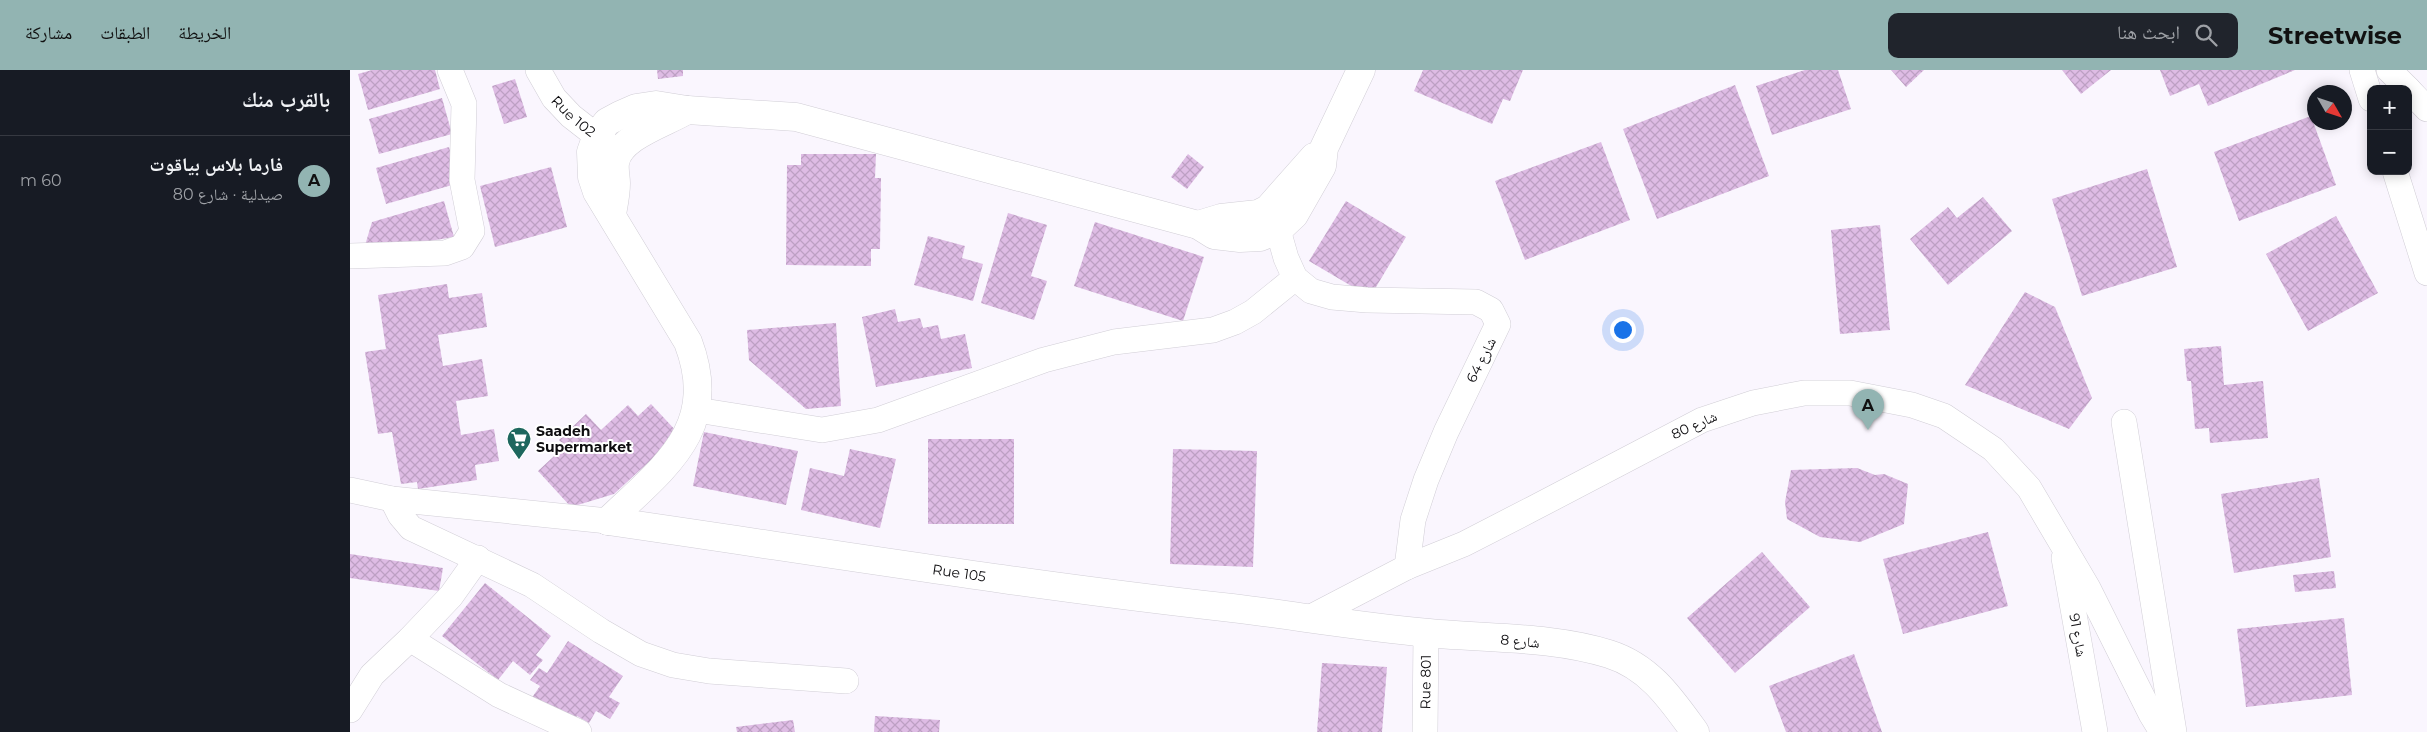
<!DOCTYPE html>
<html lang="ar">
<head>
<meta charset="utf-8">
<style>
	:root { --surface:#171b24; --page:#20242c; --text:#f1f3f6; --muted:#9ea1a6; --line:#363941; --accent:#92b4b2 }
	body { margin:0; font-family:Montserrat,"Noto Naskh Arabic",sans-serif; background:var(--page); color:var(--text); direction:rtl }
	.controls { position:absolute; right:15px; top:15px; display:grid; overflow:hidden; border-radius:10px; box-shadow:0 2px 12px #0003 }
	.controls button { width:45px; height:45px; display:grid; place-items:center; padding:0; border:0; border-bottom:1px solid var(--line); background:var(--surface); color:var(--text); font:25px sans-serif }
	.compass { position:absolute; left:1957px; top:15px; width:45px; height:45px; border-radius:50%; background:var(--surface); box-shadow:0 2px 12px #0003; rotate:129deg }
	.you { position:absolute; left:1272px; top:259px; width:18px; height:18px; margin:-12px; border:4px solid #fff; border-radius:50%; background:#1a73e8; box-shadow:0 0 0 8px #1a73e833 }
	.badge { display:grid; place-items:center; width:32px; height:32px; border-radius:50%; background:var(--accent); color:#111; font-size:16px; font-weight:700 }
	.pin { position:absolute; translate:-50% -41px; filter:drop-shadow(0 1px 2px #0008) }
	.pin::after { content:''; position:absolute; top:26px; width:18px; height:15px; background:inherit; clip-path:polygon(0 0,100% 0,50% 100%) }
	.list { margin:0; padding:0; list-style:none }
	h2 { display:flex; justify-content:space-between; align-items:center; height:65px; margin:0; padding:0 20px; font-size:21px }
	h2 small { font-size:16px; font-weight:400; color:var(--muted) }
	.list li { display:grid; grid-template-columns:32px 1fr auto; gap:15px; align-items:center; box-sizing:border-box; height:90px; padding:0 20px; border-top:1px solid var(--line) }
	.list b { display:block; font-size:19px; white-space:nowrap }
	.list p { margin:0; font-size:16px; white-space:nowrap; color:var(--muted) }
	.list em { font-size:16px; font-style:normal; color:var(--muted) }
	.icon { flex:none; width:28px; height:28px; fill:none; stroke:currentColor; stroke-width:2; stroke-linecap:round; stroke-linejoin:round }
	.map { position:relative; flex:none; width:2077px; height:662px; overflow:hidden; direction:ltr }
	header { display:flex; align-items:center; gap:30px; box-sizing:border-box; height:70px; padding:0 25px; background:var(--accent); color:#111 }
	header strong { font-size:24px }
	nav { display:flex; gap:28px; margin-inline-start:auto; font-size:18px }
	.search { width:350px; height:45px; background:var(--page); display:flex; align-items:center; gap:12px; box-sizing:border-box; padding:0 18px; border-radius:10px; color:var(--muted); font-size:19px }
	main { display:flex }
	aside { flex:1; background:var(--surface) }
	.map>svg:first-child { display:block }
	.building { fill:url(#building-cross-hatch) }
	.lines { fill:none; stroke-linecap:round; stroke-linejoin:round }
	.minor-casing { stroke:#d1ced6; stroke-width:26 }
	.tertiary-casing { stroke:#d1ced6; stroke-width:29 }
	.minor { stroke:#fff; stroke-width:25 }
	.tertiary { stroke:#fff; stroke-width:28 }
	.labels { text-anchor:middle; stroke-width:4; stroke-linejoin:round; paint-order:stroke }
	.street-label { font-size:14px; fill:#0e0d10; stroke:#fff }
	.poi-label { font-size:14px; font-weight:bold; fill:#0e0d10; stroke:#fff; text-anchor:start }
</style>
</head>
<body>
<header>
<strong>Streetwise</strong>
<div class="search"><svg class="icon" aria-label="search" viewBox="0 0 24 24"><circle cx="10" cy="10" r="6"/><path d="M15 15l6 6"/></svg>ابحث هنا</div>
<nav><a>الخريطة</a><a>الطبقات</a><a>مشاركة</a></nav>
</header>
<main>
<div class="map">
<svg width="2077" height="662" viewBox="0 0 2077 662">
	<defs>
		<pattern id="building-cross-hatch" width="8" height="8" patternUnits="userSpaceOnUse" patternTransform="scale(1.25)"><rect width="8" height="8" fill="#debce4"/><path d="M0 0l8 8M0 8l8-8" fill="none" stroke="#bda0c3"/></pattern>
	</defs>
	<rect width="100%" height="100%" fill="#faf6fe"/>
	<path class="building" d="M22 0H85L90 19 18 40 8 4Z
		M307 0H333V6L308 9Z
		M1073 0H1173L1160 31 1153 29 1142 54 1064 21Z
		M1455 0H1488L1501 39 1422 65 1406 16Z
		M1541 0H1574L1556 17Z
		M1712 0H1761L1731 24Z
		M1810 0H1945L1858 36 1849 14 1820 26Z
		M165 9 177 47 154 54 142 16Z
		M1385 15 1419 106 1307 149 1273 59Z
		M92 28 102 64 29 84 19 49Z
		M1961 46 1986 115 1889 151 1864 82Z
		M1251 72 1280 150 1175 190 1145 111Z
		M99 77 109 113 36 134 26 98Z
		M451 84H526L525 108H531L530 179H521V196L436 195 437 95H451Z
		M838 84 854 97 837 119 821 107Z
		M201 97 217 157 145 177 130 116Z
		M1797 99 1827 197 1732 226 1702 129Z
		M1633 127 1662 161 1598 215 1560 169 1598 137 1607 148Z
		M94 131 104 167 13 182 22 152Z
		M996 131 1056 167 1020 227 959 191Z
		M658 143 697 155 681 206 697 211 684 250 631 233Z
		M1986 146 2028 223 1958 261 1916 184Z
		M745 152 854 187 833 251 724 216Z
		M1530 155 1540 260 1490 264 1481 160Z
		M578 166 615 176 612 188 633 194 623 231 564 215Z
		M97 214 99 228 132 223 137 257 88 265 93 296 132 289 138 326 106 331 111 365 144 359 149 391 125 395 127 410 68 419 67 412 51 414 42 362 28 364 15 282 36 279 28 225Z
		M1675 222 1705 237 1742 328 1719 359 1615 315Z
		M545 239 548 252 570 248 573 258 588 255 591 269 615 264 622 298 526 317 512 247Z
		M486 253 491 336 456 339 399 290 397 260Z
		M1871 276 1874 315 1913 311 1918 368 1860 373 1859 358 1845 359 1841 311H1837L1834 279Z
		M301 334 329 364 264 424 221 437 188 401 215 376 209 370 236 344 251 360 278 335 288 346Z
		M354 362 448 381 436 435 343 416Z
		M578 369H664V454H578Z
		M500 379 546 389 530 458 451 440 460 398 494 406Z
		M823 379 907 381 903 497 820 494Z
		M1507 398 1525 405 1534 404 1558 414 1554 454 1510 472 1470 467 1437 449 1435 432 1441 400Z
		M1969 408 1981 487 1884 503 1871 424Z
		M1638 462 1658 536 1553 564 1533 489Z
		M1412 482 1460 537 1385 603 1337 548Z
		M0 484 93 498 89 521 0 508Z
		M1984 501 1986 518 1945 522 1943 505Z
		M135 513 201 566 186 585 193 590 180 605 163 591 148 610 92 566Z
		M1994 548 2002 625 1896 637 1887 559Z
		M218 571 273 606 259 627 270 633 260 649 246 641 239 653 227 646 222 654 181 629 190 616 180 610 189 598 197 603Z
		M1504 584 1532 662H1436L1419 616Z
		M972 593 1037 597 1032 662H967Z
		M525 646 590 650 589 662H524Z
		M443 650 445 662H387L386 657Z"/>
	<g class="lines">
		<defs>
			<g id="minor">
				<path id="s1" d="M188 0 204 28 221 46 262 78"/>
				<path d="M2012 0 2021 29"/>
				<path d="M2039 0 2058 19"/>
				<path d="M2058 19 2077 39"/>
				<path d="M2045 101 2077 203"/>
				<path d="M928 160 936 188 945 208 961 221 982 227 1017 230 1126 232 1141 240 1148 254 1096 362 1076 410 1063 450 1057 497"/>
				<path d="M0 186 95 183 112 177 122 161 112 110 114 34 100 0"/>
				<path d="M347 340 472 360 528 350 694 290 764 272 863 260 885 252 903 242 945 208"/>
				<path d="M1774 352 1824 662"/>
				<path d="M0 420 42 429 258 451"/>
				<path d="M42 429 50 445 61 458 182 515 251 561 291 584 323 595 359 601 496 611"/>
				<path d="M128 488 101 526 60 569 149 625 229 662"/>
				<path d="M1714 488 1745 662"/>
				<path d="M961 547 1057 497 1114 474 1182 439 1352 350 1403 333 1454 323H1500L1562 335 1594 346 1643 379 1679 418 1738 518 1801 644 1812 662"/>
				<path d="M0 640 22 605 60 569"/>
				<path id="s2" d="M1075 662 1076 563"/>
			</g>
			<g id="tertiary">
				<path d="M262 144C264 133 266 124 266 113 266 107 264 100 265 93 269 66 316 53 337 40"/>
				<path d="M848 155 871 148 908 144 918 139 964 87"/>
				<path d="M258 451C314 397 371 359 338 272L247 122 242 107 241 82 247 65 257 52 270 45 286 38 306 35 337 40 446 47 848 155 864 165 890 168 910 167 928 160 944 145 972 96 974 78 1011 0"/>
				<path id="s3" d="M258 451C466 481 673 515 882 538 947 546 1013 557 1079 563 1138 569 1202 566 1259 584 1300 597 1321 629 1345 662"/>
			</g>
		</defs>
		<use href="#minor" class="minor-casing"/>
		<use href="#tertiary" class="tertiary-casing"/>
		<use href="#minor" class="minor"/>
		<use href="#tertiary" class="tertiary"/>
	</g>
	<defs>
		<symbol id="supermarket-pin" viewBox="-11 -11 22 30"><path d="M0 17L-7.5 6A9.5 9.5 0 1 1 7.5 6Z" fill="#1e675e" stroke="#fff"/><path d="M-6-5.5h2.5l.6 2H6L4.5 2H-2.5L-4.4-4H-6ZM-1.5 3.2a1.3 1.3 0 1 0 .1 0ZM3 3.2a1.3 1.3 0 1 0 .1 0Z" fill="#fff"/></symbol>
	</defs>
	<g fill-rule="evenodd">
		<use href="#supermarket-pin" x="155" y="355" width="28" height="38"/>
	</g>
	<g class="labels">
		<g class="street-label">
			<text dy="5" stroke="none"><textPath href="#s1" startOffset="59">Rue 102</textPath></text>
			<text transform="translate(1131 290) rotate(-63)" y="5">شارع 64</text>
			<text transform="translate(1344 355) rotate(-24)" y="5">شارع 80</text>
			<text dy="5" stroke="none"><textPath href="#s3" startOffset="355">Rue 105</textPath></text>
			<text transform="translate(1728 565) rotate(80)" y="5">شارع 91</text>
			<text transform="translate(1170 571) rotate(5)" y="5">شارع 8</text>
			<text dy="5" stroke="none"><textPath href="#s2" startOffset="50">Rue 801</textPath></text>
		</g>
		<g class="poi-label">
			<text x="186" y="366">Saadeh<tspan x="186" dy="16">Supermarket</tspan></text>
		</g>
	</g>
</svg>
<div class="controls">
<button>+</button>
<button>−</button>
</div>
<svg class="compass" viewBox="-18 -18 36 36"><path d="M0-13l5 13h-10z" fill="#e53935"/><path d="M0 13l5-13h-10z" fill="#9ea1a6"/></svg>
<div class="you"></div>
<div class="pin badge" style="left:1518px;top:360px">A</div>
</div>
<aside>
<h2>بالقرب منك<small></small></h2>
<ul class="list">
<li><span class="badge">A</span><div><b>فارما بلاس بياقوت</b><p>صيدلية · شارع 80</p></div><em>60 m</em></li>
</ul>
</aside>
</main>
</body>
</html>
